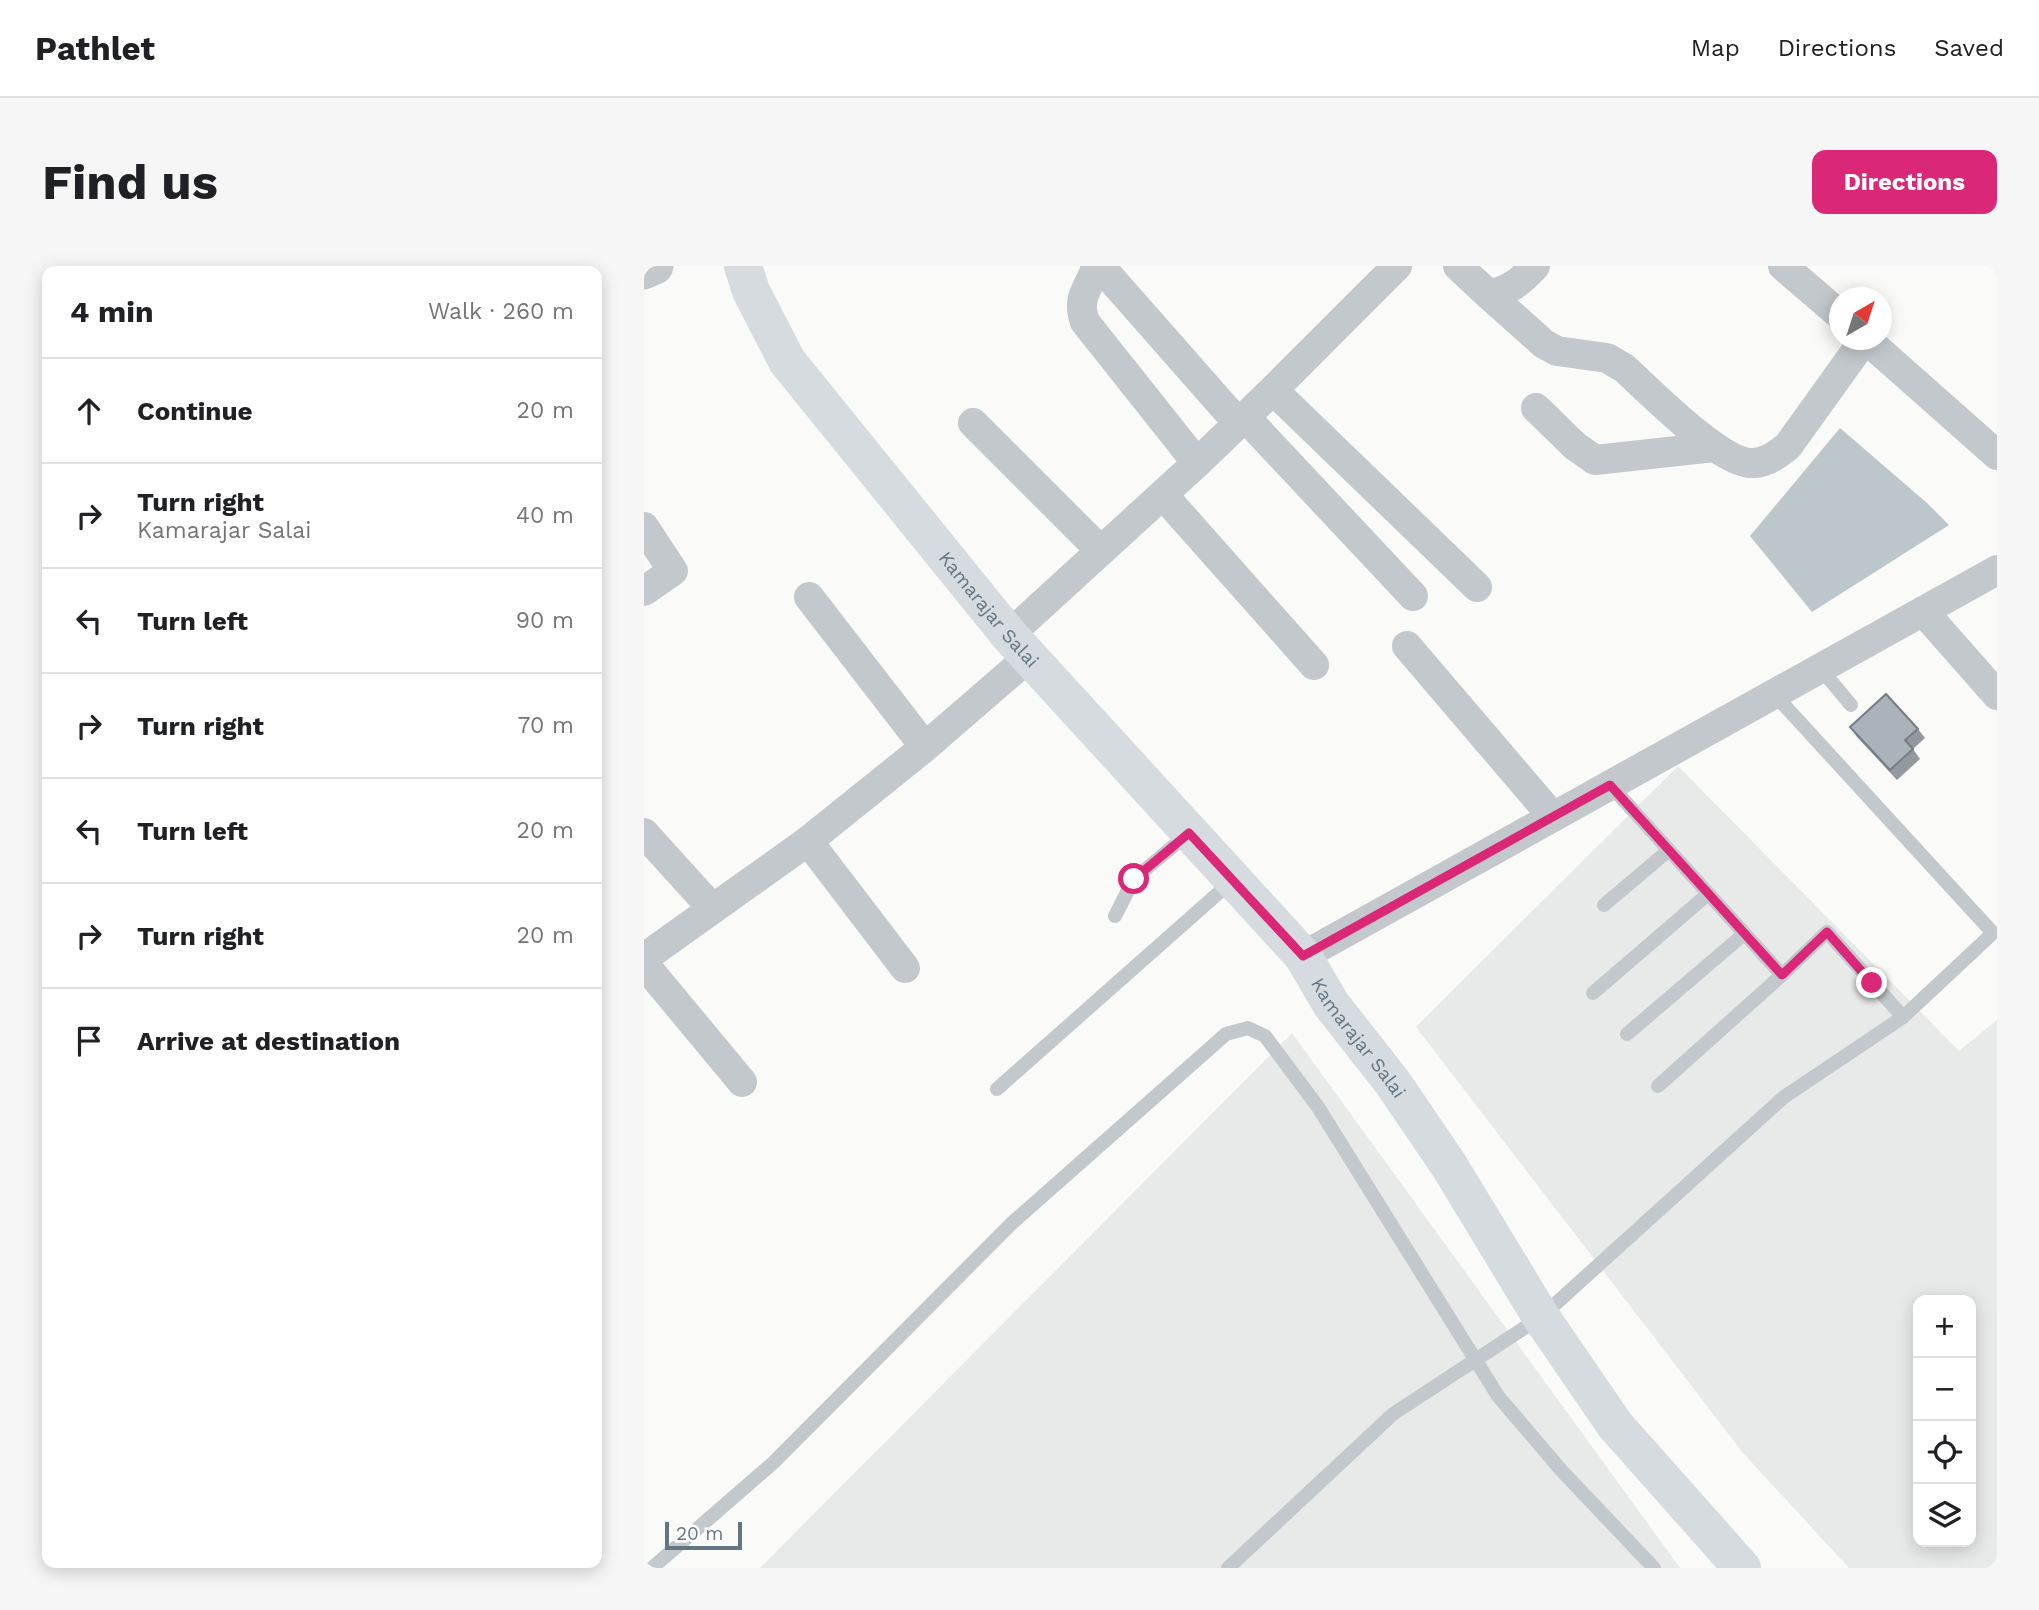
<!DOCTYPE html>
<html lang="en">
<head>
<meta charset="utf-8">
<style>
	:root { --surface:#fff; --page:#f6f6f6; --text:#202124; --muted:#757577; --line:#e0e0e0; --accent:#db2777 }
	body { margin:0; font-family:"Work Sans",sans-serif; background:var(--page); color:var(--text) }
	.controls { position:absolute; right:21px; bottom:21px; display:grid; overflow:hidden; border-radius:14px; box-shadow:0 4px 18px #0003 }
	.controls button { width:63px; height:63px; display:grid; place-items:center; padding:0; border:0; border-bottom:2px solid var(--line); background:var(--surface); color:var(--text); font:35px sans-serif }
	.compass { position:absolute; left:1185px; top:21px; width:63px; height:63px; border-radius:50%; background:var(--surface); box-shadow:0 4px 18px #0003; rotate:39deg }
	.scale { position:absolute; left:21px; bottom:18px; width:77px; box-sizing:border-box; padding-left:7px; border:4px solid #657683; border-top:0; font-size:19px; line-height:24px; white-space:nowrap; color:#657683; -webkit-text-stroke:5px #fff; paint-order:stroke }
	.stop { position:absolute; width:21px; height:21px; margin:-16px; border:5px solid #db2777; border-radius:50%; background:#fff }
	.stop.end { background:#db2777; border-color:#fff; box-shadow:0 2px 7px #0008 }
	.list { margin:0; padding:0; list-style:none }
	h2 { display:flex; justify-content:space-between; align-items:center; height:91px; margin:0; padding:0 28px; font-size:30px }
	h2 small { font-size:23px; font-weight:400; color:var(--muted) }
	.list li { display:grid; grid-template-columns:46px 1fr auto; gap:21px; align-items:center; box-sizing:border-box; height:105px; padding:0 28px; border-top:2px solid var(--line) }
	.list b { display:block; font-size:26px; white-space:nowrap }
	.list p { margin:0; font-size:23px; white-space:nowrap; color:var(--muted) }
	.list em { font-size:23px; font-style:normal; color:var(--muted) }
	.icon { flex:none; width:38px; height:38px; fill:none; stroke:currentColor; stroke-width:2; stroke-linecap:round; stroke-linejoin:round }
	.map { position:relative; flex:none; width:1353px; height:1302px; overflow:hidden; border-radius:14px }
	header { display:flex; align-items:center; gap:42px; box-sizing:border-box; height:98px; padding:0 35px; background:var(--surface); border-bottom:2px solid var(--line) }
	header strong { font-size:33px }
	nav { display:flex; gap:38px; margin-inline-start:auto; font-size:24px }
	.intro { display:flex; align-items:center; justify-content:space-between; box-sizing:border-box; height:168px; padding:0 42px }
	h1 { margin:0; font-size:49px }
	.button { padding:18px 32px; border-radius:14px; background:var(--accent); color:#fff; font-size:24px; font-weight:700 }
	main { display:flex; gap:42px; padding:0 42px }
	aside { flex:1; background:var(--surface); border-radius:14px; box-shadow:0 4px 18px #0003 }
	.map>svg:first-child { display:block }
	.built { fill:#e8e9e9; fill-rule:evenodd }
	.water { fill:#bbc7cb }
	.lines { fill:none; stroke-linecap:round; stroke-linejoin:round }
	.service { stroke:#c3c8cc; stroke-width:14 }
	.minor { stroke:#c3c8cc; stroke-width:30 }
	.tertiary { stroke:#c3c8cc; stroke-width:37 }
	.secondary { stroke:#d6dbdf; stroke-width:38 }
	.wall { fill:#929a9f }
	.building { fill:#aab3b9; stroke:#777d82; stroke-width:2 }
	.route { stroke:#db2777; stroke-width:9 }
	.labels { text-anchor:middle; stroke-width:7; stroke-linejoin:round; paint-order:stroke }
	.street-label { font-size:19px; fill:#657683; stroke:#fff }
</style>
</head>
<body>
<header>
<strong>Pathlet</strong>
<nav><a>Map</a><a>Directions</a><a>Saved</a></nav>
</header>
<div class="intro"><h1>Find us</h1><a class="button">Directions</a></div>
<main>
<aside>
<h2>4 min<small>Walk · 260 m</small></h2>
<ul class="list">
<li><svg class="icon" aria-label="ahead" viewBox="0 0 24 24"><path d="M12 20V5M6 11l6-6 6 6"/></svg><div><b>Continue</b></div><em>20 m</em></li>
<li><svg class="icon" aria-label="right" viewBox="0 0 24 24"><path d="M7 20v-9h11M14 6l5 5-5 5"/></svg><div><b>Turn right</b><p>Kamarajar Salai</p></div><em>40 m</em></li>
<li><svg class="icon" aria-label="left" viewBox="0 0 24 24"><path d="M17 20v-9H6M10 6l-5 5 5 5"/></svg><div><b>Turn left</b></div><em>90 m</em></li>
<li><svg class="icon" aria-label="right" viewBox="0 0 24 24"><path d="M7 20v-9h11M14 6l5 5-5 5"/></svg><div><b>Turn right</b></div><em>70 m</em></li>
<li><svg class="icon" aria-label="left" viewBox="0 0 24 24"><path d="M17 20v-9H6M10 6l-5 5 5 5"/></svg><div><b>Turn left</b></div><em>20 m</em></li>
<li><svg class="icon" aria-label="right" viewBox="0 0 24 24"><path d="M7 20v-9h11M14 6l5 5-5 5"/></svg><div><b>Turn right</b></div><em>20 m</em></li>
<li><svg class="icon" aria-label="arrive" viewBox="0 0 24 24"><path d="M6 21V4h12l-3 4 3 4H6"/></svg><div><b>Arrive at destination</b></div></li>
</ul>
</aside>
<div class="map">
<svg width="1353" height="1302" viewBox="0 0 1353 1302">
	<rect width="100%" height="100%" fill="#fafaf8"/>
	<path class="built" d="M1034 500 1315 785 1353 754V1302H1205L1099 1187 772 761ZM1274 1034H1327V1276H1274Z
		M648 767 1036 1302H116Z"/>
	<path class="water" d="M1196 162 1283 237 1305 259 1168 346 1106 270Z"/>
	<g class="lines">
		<path class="service" d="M1176 402 1207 439
			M966 519 1138 709 1183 666 1259 751
			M960 639 1025 584
			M471 650 490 613 545 567
			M949 727 1064 628
			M983 768 1100 668
			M1014 820 1138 709
			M353 823 588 615
			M8 1302 129 1197 368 957 582 768 604 762 621 770 674 841 854 1130 917 1204 1010 1302
			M584 1302 749 1148 897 1051 1140 831 1259 751 1349 667 1130 428"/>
		<path class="minor" d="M451 0V5C442 25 433 34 441 56L553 197 629 124 753 0
			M456 0 595 158
			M814 0 844 28C865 26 877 15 891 0
			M1139 0 1196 49
			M844 28 900 78 913 85 963 92 980 102C1006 125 1078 200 1110 197 1124 196 1134 188 1144 180L1220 74
			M1223 74 1353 189
			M629 124 833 321
			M892 142 931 180 951 194 1070 181
			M601 151 769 330
			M329 157 457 285
			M519 229 670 399
			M0 261 29 305 0 325
			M165 331 281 481
			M1279 345 1353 429
			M365 369 553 197
			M763 380 909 551
			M0 567 68 642
			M164 575 261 702
			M659 690 1353 304
			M0 692 164 575 281 481 385 391
			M0 698 98 816"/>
		<path class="tertiary" d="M0 5 11 0"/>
		<path class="secondary" id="s1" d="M99 0 107 25 143 95 365 369 659 690 687 738 749 817 806 901 897 1051 971 1159 1098 1302"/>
	</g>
	<path class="wall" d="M1206 461 1274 463 1281 472 1269 483 1276 493 1253 514 1213 471Z"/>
	<path class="building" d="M1242 428 1274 463 1261 474 1269 483 1246 504 1206 461Z"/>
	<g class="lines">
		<path class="route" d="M490 613 545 567 659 690 966 519 1138 709 1183 666 1228 717"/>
	</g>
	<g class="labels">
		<g class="street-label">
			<text dy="7" stroke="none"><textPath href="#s1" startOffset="425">Kamarajar Salai</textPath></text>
			<text dy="7" stroke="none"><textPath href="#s1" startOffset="992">Kamarajar Salai</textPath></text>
		</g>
	</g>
</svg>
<div class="controls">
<button>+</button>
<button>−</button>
<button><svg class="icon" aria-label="locate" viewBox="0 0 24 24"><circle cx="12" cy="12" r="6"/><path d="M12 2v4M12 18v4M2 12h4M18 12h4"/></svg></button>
<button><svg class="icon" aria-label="layers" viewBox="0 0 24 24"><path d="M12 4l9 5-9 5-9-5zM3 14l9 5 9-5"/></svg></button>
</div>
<svg class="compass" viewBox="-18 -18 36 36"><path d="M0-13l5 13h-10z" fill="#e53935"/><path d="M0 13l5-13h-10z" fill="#757577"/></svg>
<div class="scale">20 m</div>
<div class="stop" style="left:490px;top:613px"></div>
<div class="stop end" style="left:1228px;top:717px"></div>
</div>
</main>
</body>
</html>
